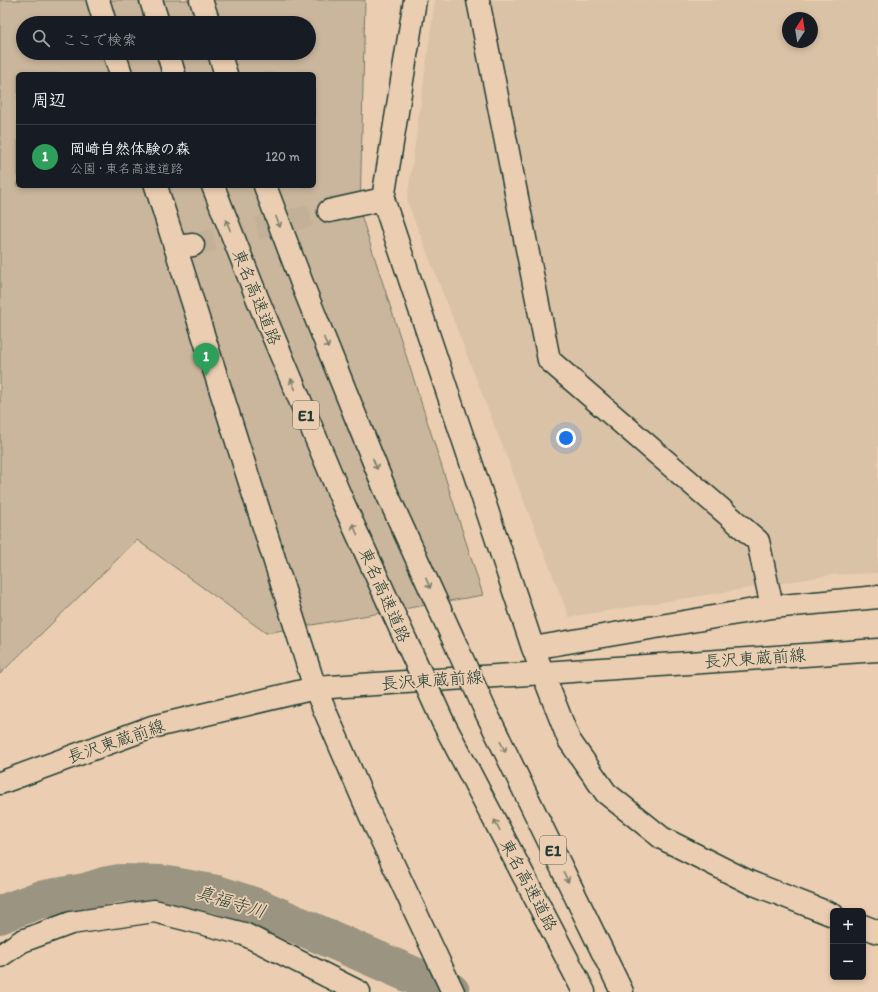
<!DOCTYPE html>
<html lang="ja">
<head>
<meta charset="utf-8">
<style>
	:root { --surface:#171b24; --page:#242831; --text:#f1f3f6; --muted:#9ea1a6; --line:#363941; --accent:#b45309 }
	body { margin:0; font-family:Itim,"Klee One",sans-serif; background:var(--page); color:var(--text) }
	.controls { position:absolute; right:12px; bottom:12px; display:grid; overflow:hidden; border-radius:6px; box-shadow:0 2px 6px #0003 }
	.controls button { width:36px; height:36px; display:grid; place-items:center; padding:0; border:0; border-bottom:1px solid var(--line); background:var(--surface); color:var(--text); font:20px sans-serif }
	.compass { position:absolute; left:782px; top:12px; width:36px; height:36px; border-radius:50%; background:var(--surface); box-shadow:0 2px 6px #0003; rotate:12deg }
	.you { position:absolute; left:566px; top:438px; width:14px; height:14px; margin:-10px; border:3px solid #fff; border-radius:50%; background:#1a73e8; box-shadow:0 0 0 6px #1a73e833 }
	.badge { display:grid; place-items:center; width:26px; height:26px; border-radius:50%; background:var(--accent); color:#fff; font-size:13px; font-weight:700 }
	.pin { position:absolute; translate:-50% -33px; filter:drop-shadow(0 1px 2px #0008) }
	.pin::after { content:''; position:absolute; top:21px; width:14px; height:12px; background:inherit; clip-path:polygon(0 0,100% 0,50% 100%) }
	.list { margin:0; padding:0; list-style:none }
	h2 { display:flex; justify-content:space-between; align-items:center; height:52px; margin:0; padding:0 16px; font-size:17px }
	h2 small { font-size:13px; font-weight:400; color:var(--muted) }
	.list li { display:grid; grid-template-columns:26px 1fr auto; gap:12px; align-items:center; box-sizing:border-box; height:64px; padding:0 16px; border-top:1px solid var(--line) }
	.list b { display:block; font-size:15px; white-space:nowrap }
	.list p { margin:0; font-size:13px; white-space:nowrap; color:var(--muted) }
	.list em { font-size:13px; font-style:normal; color:var(--muted) }
	.icon { flex:none; width:22px; height:22px; fill:none; stroke:currentColor; stroke-width:2; stroke-linecap:round; stroke-linejoin:round }
	.map { position:relative; flex:none; width:878px; height:992px; overflow:hidden }
	.search { position:absolute; background:var(--surface); box-shadow:0 2px 6px #0003; left:16px; top:16px; width:300px; height:44px; display:flex; align-items:center; gap:10px; box-sizing:border-box; padding:0 14px; border-radius:22px; color:var(--muted); font-size:15px }
	.panel { position:absolute; background:var(--surface); box-shadow:0 2px 6px #0003; left:16px; top:72px; width:300px; height:116px; border-radius:6px }
	.map>svg:first-child { display:block }
	.built { fill:#dac2a6; fill-rule:evenodd }
	.green { fill:#cab69c; stroke:#747a68; fill-rule:evenodd }
	.lines { fill:none; stroke-linecap:round; stroke-linejoin:round }
	.river { stroke:#9a9480; stroke-width:38 }
	.minor-tunnel { stroke:#c2b198; stroke-width:22; stroke-dasharray:22 11; stroke-linecap:butt }
	.minor-casing { stroke:#1f3d34; stroke-width:25 }
	.major-casing { stroke:#1f3d34; stroke-width:25 }
	.highway-casing { stroke:#1f3d34; stroke-width:25 }
	.minor { stroke:#ebceb1; stroke-width:22 }
	.major { stroke:#ebceb1; stroke-width:22 }
	.highway { stroke:#ebceb1; stroke-width:22 }
	.highway-bridge-casing { stroke:#1f3d34; stroke-width:25; stroke-linecap:butt }
	.highway-bridge { stroke:#ebceb1; stroke-width:22 }
	.oneway { stroke:#7b7e6c }
	.labels { text-anchor:middle; stroke-width:3.5; stroke-linejoin:round; paint-order:stroke }
	.shield { fill:#ebceb1; stroke:#5c685a; stroke-width:1 }
	.shield-label { font-size:16px; font-weight:bold; fill:#1f3d34 }
	.street-label { font-size:17px; fill:#1f3d34; stroke:#ebceb1 }
	.water-label { font-size:18px; font-style:italic; fill:#2b463c; stroke:#ebceb1 }
</style>
</head>
<body>
<div class="map">
<svg width="878" height="992" viewBox="0 0 878 992">
	<rect width="100%" height="100%" fill="#ebceb1"/>
	<filter id="ink" filterUnits="userSpaceOnUse"><feTurbulence type="fractalNoise" baseFrequency=".025" numOctaves="2"/><feDisplacementMap in="SourceGraphic" scale="8" xChannelSelector="R" yChannelSelector="G"/><feConvolveMatrix kernelMatrix="1 2 1 2 8 2 1 2 1" color-interpolation-filters="sRGB"/></filter>
	<g filter="url(#ink)">
		<path class="built" d="M435 0H878V573L832 575 569 617 407 201ZM788 18H812V42H788Z"/>
		<path class="green" d="M0 0H365L360 212 483 595 266 633 137 540 0 674ZM23 23H309V53H23ZM18 74H314V186H18Z"/>
		<g class="lines">
			<path class="river" d="M0 915 9 911 39 900 85 892 104 886 120 883 162 884 217 894 257 907 451 992"/>
			<path class="minor-tunnel" d="M193 245 329 211"/>
			<defs>
				<path id="minor" d="M98 0 105 23
					M415 0 383 199 533 648 569 740 606 793 662 838 749 882 833 915
					M478 0 549 360 758 541 772 607
					M114 53 121 74
					M156 186 315 688 371 817 453 992
					M329 211 383 199
					M175 247 193 245
					M533 648 772 607 878 597
					M863 926 878 932
					M0 956 22 941 71 923 154 911 244 934 359 992"/>
				<path id="major" d="M0 783 152 727 315 688 543 673 878 650"/>
				<path id="highway" d="M151 0 158 23
					M201 0 209 23
					M168 53 174 74
					M219 53 226 74
					M213 186 258 300 341 498 406 641
					M265 186 303 286 384 487 451 634
					M486 712 622 992
					M443 722 574 972 584 992"/>
			</defs>
			<use href="#minor" class="minor-casing"/>
			<use href="#major" class="major-casing"/>
			<use href="#highway" class="highway-casing"/>
			<use href="#minor" class="minor"/>
			<use href="#major" class="major"/>
			<use href="#highway" class="highway"/>
			<defs>
				<path id="highway-bridge" d="M451 634 486 712
					M406 641 443 722"/>
			</defs>
			<use href="#highway-bridge" class="highway-bridge-casing"/>
			<use href="#highway-bridge" class="highway-bridge"/>
		</g>
		<defs><path id="oneway-shaft" d="M-6 0H5M1.5-3L5.5 0L1.5 3" fill="none" stroke-width="1.6" stroke-linecap="round" stroke-linejoin="round"/></defs>
		<g class="oneway">
			<use href="#oneway-shaft" transform="translate(278 222) rotate(69)"/>
			<use href="#oneway-shaft" transform="translate(228 225) rotate(-112)"/>
			<use href="#oneway-shaft" transform="translate(326 343) rotate(68)"/>
			<use href="#oneway-shaft" transform="translate(293 384) rotate(-113)"/>
			<use href="#oneway-shaft" transform="translate(375 464) rotate(68)"/>
			<use href="#oneway-shaft" transform="translate(355 529) rotate(-114)"/>
			<use href="#oneway-shaft" transform="translate(428 583) rotate(66)"/>
			<use href="#oneway-shaft" transform="translate(503 747) rotate(64)"/>
			<use href="#oneway-shaft" transform="translate(497 825) rotate(-118)"/>
			<use href="#oneway-shaft" transform="translate(566 877) rotate(64)"/>
		</g>
	</g>
	<g class="labels">
		<g class="shield">
			<rect x="293" y="401" width="26" height="28" rx="3"/>
			<rect x="540" y="836" width="26" height="28" rx="3"/>
		</g>
		<g class="shield-label">
			<text x="306" y="421">E1</text>
			<text x="553" y="856">E1</text>
		</g>
		<g class="street-label">
			<text transform="translate(257 297) rotate(68)" y="6">東名高速道路</text>
			<text transform="translate(385 595) rotate(66)" y="6">東名高速道路</text>
			<text transform="translate(755 658) rotate(-4)" y="6">長沢東蔵前線</text>
			<text transform="translate(432 680) rotate(-4)" y="6">長沢東蔵前線</text>
			<text transform="translate(116 741) rotate(-19)" y="6">長沢東蔵前線</text>
			<text transform="translate(529 885) rotate(62)" y="6">東名高速道路</text>
		</g>
		<g class="water-label">
			<text transform="translate(231 902) rotate(17)" y="6">真福寺川</text>
		</g>
	</g>
</svg>
<div class="controls">
<button>+</button>
<button>−</button>
</div>
<svg class="compass" viewBox="-18 -18 36 36"><path d="M0-13l5 13h-10z" fill="#e53935"/><path d="M0 13l5-13h-10z" fill="#9ea1a6"/></svg>
<div class="you"></div>
<div class="pin badge" style="left:206px;top:376px;background:#2e9e5b">1</div>
<div class="search"><svg class="icon" aria-label="search" viewBox="0 0 24 24"><circle cx="10" cy="10" r="6"/><path d="M15 15l6 6"/></svg>ここで検索</div>
<section class="panel">
<h2>周辺<small></small></h2>
<ul class="list">
<li><span class="badge" style="background:#2e9e5b">1</span><div><b>岡崎自然体験の森</b><p>公園 · 東名高速道路</p></div><em>120 m</em></li>
</ul>
</section>
</div>
</body>
</html>
